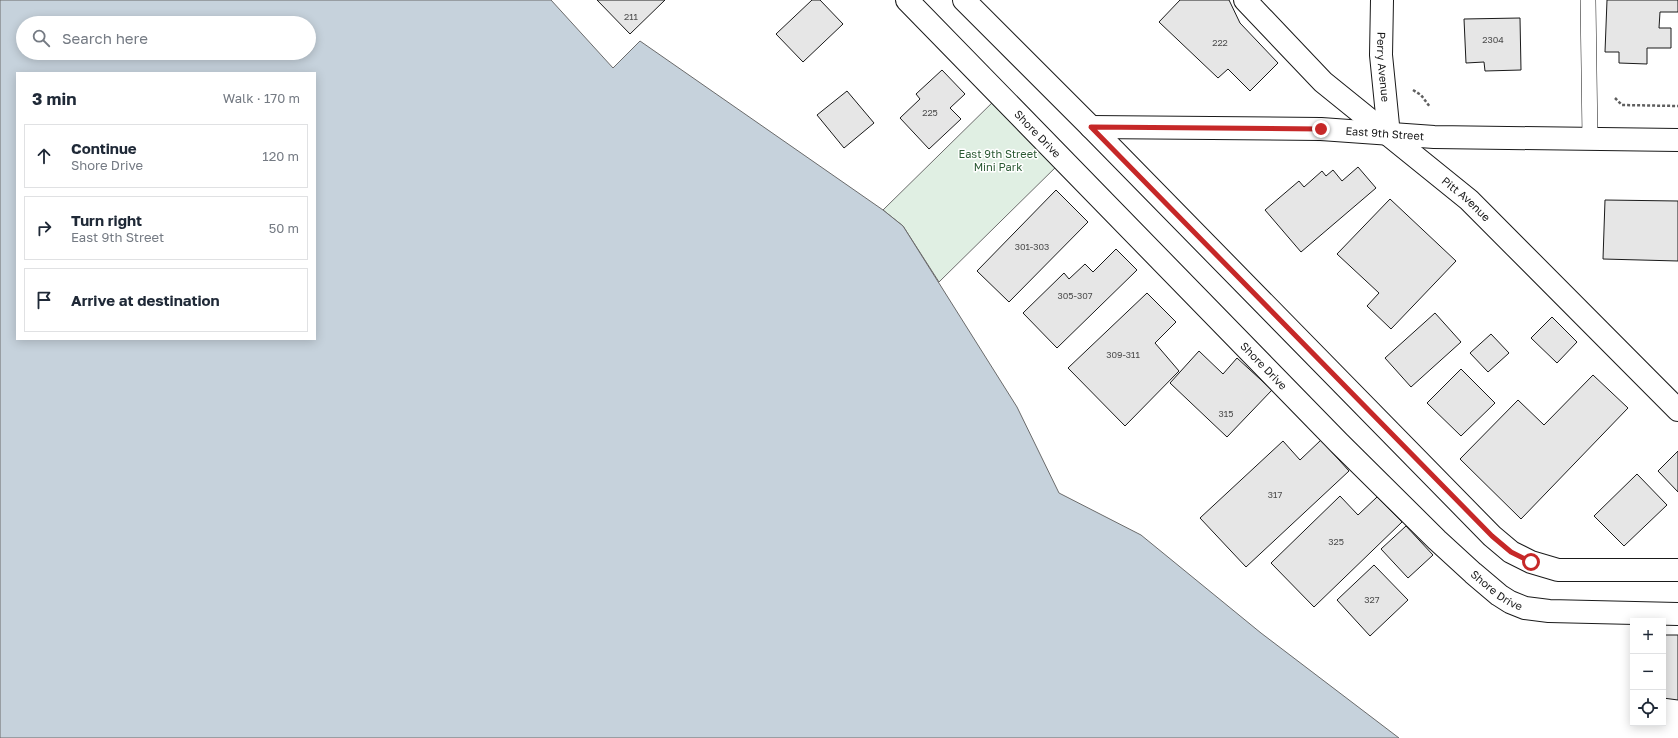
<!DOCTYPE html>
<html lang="en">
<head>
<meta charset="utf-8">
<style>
	:root { --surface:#fff; --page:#f2f2f3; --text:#1f2937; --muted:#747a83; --line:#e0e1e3 }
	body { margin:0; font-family:"Golos Text",sans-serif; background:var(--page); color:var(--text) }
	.controls { position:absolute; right:12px; bottom:12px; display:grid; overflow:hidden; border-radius:0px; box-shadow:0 2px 10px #0003 }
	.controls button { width:36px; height:36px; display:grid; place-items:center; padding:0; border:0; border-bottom:1px solid var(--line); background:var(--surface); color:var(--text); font:20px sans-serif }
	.stop { position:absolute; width:12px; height:12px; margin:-9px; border:3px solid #c62828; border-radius:50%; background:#fff }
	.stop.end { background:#c62828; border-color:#fff; box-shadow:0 1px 4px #0008 }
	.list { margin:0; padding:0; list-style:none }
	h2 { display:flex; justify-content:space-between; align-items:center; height:52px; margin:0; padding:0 16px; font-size:17px }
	h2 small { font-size:13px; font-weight:400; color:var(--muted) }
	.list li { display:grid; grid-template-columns:26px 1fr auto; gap:12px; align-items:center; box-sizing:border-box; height:64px; margin:0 8px 8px; padding:0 8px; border:1px solid var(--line); border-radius:0px }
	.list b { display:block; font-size:15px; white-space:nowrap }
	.list p { margin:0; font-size:13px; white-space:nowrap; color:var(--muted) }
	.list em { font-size:13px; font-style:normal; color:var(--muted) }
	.icon { flex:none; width:22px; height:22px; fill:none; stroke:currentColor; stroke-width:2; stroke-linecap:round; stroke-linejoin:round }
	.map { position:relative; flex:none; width:1678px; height:738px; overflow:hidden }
	.search { position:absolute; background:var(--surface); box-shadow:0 2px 10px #0003; left:16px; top:16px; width:300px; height:44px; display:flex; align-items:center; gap:10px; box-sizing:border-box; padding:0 14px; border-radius:22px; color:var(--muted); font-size:15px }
	.panel { position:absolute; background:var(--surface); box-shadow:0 2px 10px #0003; left:16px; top:72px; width:300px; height:268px; border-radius:0px }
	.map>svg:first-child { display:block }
	.green { fill:#e0efe3; stroke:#6a6a6a }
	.water { fill:#c6d2dc; stroke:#6a6a6a; fill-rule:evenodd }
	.building { fill:#e6e6e6; stroke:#1a1a1a }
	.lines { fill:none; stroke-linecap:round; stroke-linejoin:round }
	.lane-casing { stroke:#1a1a1a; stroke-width:16 }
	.street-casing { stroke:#1a1a1a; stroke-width:24 }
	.path { stroke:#5f5f5f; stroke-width:2.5; stroke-dasharray:3 2; stroke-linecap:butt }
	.lane { stroke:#fff; stroke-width:15 }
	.street { stroke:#fff; stroke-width:22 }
	.route { stroke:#c62828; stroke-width:5 }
	.labels { text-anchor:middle; stroke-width:3; stroke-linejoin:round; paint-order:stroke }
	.number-label { font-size:9px; fill:#4d4d4d }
	.street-label { font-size:11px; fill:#1a1a1a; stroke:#fff }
	.park-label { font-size:11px; fill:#2b5a34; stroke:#fff }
</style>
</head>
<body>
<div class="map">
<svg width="1678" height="738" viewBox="0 0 1678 738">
	<rect width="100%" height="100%" fill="#fff"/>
	<path class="green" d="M999 96 1062 161 939 282 903 226 883 210Z"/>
	<path class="water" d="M0 0H551L613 68 640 41 883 210 903 226 1017 407 1059 493 1141 535 1261 633 1399 738H0ZM23 23H309V53H23ZM17 73H315V339H17Z"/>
	<path class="building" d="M597 0H665L630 34Z
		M812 0H820L843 24 803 62 776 34Z
		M1180 0H1229L1240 23 1278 63 1250 91 1228 69 1218 78 1159 22Z
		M1607 0H1678V12H1660L1659 28H1671V48H1647V64L1619 63V52H1605Z
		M1520 18 1521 70 1485 71 1484 62 1466 63 1464 19Z
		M942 70 965 94 950 108 961 119 929 149 900 118 920 99 916 94Z
		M847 91 874 123 844 148 817 115Z
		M1358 167 1376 188 1301 252 1265 210 1299 181 1304 187 1322 171 1326 176 1333 170 1342 181Z
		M1056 190 1088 222 1009 302 977 271Z
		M1390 199 1456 261 1391 329 1367 306 1379 293 1337 254Z
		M1605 200 1678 201V261L1603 259Z
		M1116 249 1137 270 1057 348 1023 313 1064 273 1069 279 1085 264 1093 272Z
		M1147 293 1176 322 1155 343 1179 371 1125 426 1068 368Z
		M1435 313 1461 342 1411 387 1385 358Z
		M1552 317 1577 342 1557 363 1531 338Z
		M1491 334 1509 353 1488 372 1470 353Z
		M1199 351 1223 374 1237 358 1272 390 1227 437 1170 383Z
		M1461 369 1495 403 1461 436 1427 403Z
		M1593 375 1628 408 1521 519 1460 459 1518 400 1544 425Z
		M1321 440 1349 471 1246 567 1200 518 1283 441 1300 460Z
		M1678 451V492L1658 471Z
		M1637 474 1667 505 1624 546 1594 516Z
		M1340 496 1358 515 1377 497 1402 522 1314 607 1271 563Z
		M1406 526 1433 555 1408 578 1381 549Z
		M1374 565 1408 600 1370 636 1337 600Z
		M1663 635H1678V700L1663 698Z"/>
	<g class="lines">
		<defs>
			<path id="lane" d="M1588 0 1590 139"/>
			<g id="street">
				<path id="s1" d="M907 0 1339 443 1437 540 1473 573 1499 595 1510 602 1525 608 1549 611 1678 614"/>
				<path d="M964 0 1091 127 1492 536 1511 552 1531 562 1558 570H1678"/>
				<path id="s2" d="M1245 0 1323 82 1469 200 1678 410"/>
				<path id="s3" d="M1382 0 1381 55 1389 135"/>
				<path id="s4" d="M1091 127 1321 129 1434 137 1678 140"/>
			</g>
		</defs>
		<use href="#lane" class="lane-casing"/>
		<use href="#street" class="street-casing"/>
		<path class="path" d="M1413 90 1421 95 1430 107
			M1615 98 1622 105 1678 106"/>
		<use href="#lane" class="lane"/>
		<use href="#street" class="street"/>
	</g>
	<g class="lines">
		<path class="route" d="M1321 129 1091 127 1492 536 1511 552 1531 562"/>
	</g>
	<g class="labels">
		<g class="number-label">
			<text x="631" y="20">211</text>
			<text x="1493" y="43">2304</text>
			<text x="1220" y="46">222</text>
			<text x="930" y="116">225</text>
			<text x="1032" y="250">301-303</text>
			<text x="1075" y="299">305-307</text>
			<text x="1123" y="358">309-311</text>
			<text x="1226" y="417">315</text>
			<text x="1275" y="498">317</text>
			<text x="1336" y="545">325</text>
			<text x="1372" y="603">327</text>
		</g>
		<g class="street-label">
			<text dy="4" stroke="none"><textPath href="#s3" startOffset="67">Perry Avenue</textPath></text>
			<text dy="4" stroke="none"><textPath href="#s4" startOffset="294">East 9th Street</textPath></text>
			<text dy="4" stroke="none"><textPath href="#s1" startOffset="187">Shore Drive</textPath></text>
			<text dy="4" stroke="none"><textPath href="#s2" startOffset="298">Pitt Avenue</textPath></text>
			<text dy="4" stroke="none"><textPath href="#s1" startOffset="511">Shore Drive</textPath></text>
			<text dy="4" stroke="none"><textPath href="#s1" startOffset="835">Shore Drive</textPath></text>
		</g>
		<g class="park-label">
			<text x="998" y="158">East 9th Street<tspan x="998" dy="13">Mini Park</tspan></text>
		</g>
	</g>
</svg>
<div class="controls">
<button>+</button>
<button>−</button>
<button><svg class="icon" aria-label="locate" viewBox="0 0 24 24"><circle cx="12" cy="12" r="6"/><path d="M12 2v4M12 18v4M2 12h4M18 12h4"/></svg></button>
</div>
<div class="stop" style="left:1531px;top:562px"></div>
<div class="stop end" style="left:1321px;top:129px"></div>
<div class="search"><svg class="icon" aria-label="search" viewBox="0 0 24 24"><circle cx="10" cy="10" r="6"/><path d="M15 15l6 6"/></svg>Search here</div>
<section class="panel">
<h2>3 min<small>Walk · 170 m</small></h2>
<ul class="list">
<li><svg class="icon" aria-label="ahead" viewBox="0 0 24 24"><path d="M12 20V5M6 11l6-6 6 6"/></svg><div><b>Continue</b><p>Shore Drive</p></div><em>120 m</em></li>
<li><svg class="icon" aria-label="right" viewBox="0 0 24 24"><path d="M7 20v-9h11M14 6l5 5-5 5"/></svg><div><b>Turn right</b><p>East 9th Street</p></div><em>50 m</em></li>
<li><svg class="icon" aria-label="arrive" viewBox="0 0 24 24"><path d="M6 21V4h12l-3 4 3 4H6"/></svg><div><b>Arrive at destination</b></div></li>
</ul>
</section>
</div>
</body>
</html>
